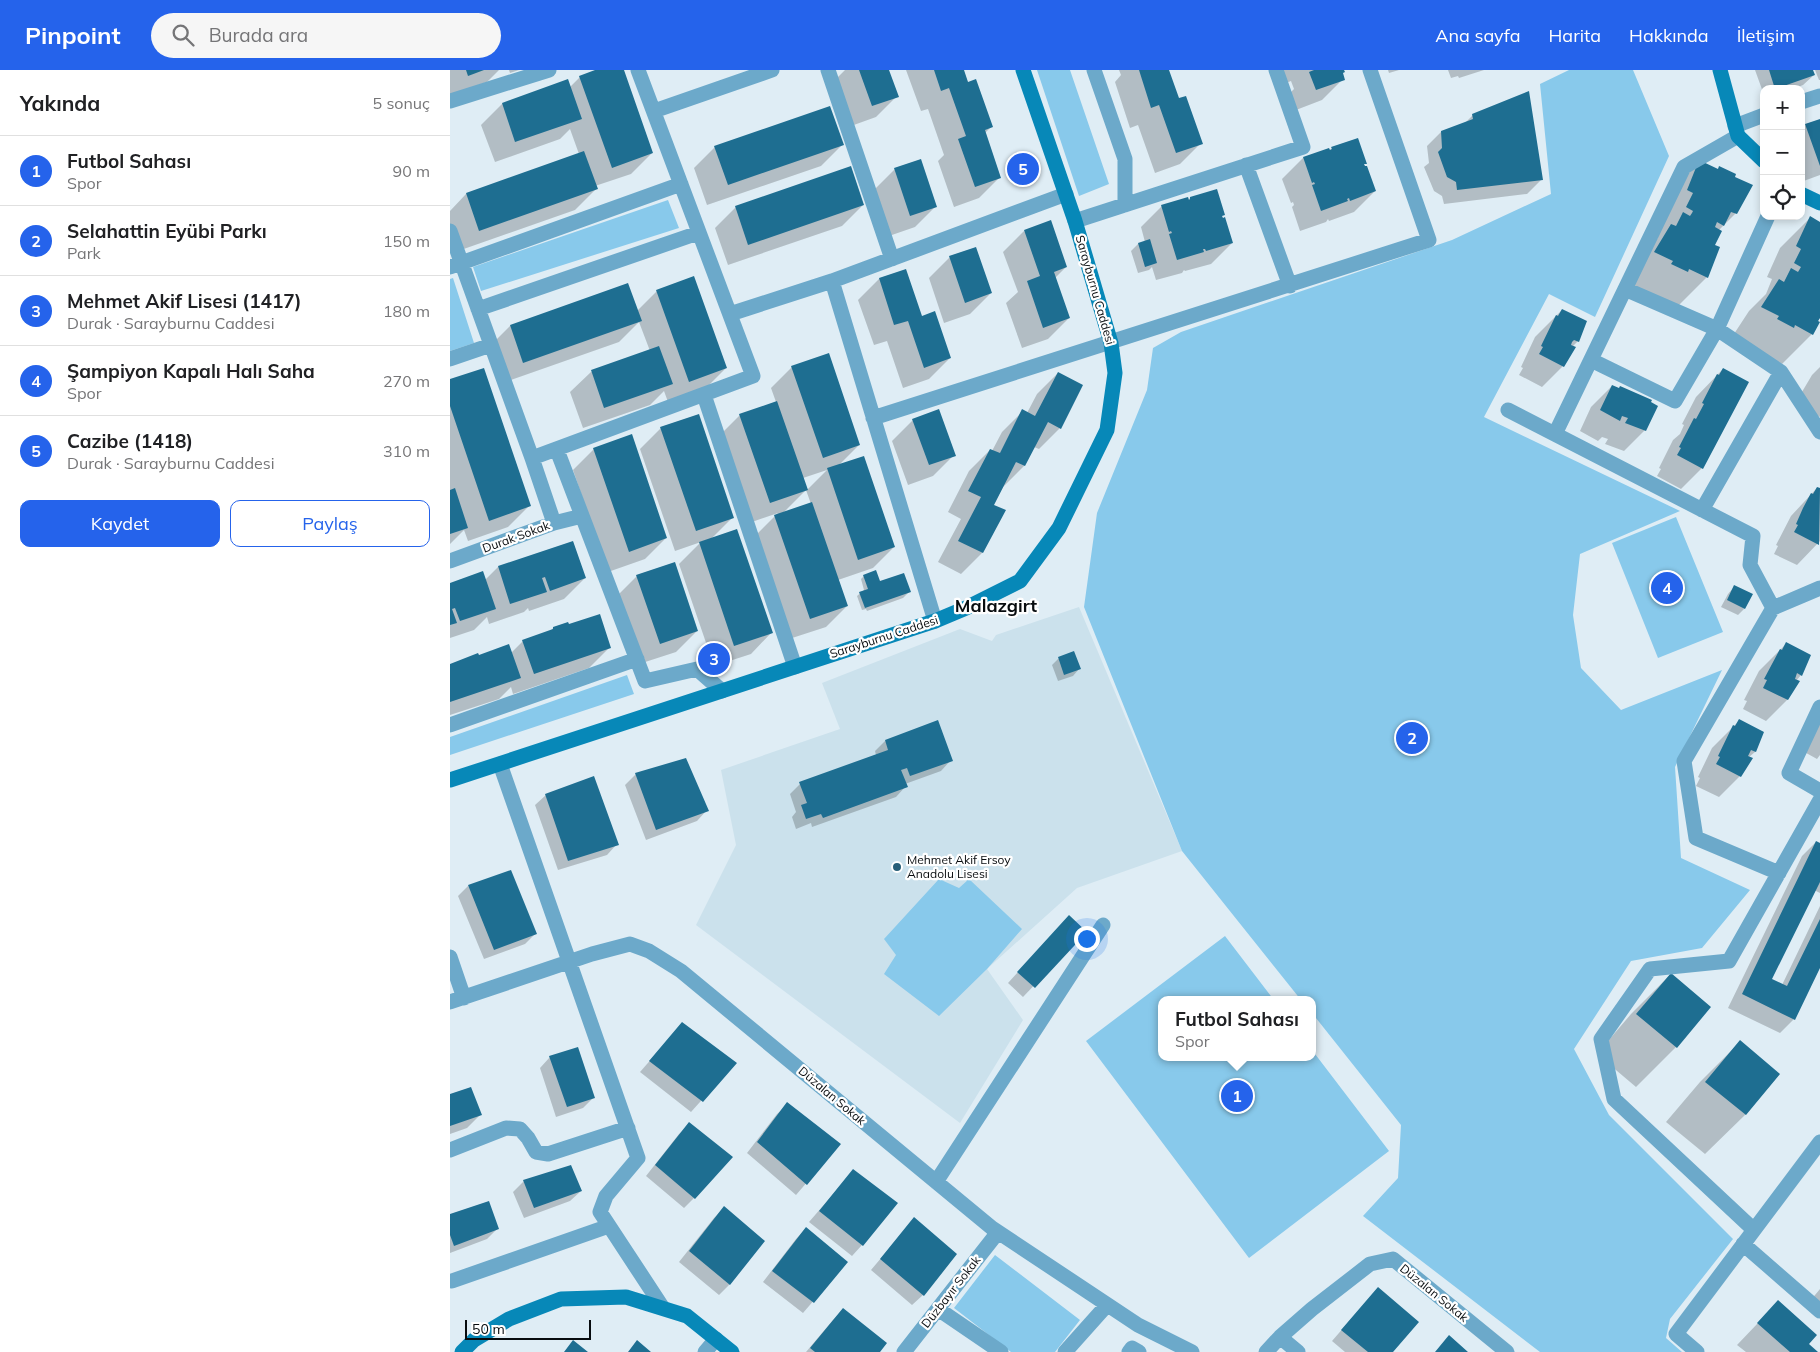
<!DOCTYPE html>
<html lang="tr">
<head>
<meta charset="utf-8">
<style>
	:root { --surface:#fff; --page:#f6f6f6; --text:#202124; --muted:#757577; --line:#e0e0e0; --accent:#2563eb }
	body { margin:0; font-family:Mulish,sans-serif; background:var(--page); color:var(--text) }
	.controls { position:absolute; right:15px; top:15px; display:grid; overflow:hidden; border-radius:10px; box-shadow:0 2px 8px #0003 }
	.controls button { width:45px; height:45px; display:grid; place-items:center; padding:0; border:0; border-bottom:1px solid var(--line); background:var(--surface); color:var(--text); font:25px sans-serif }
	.scale { position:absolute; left:15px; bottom:12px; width:126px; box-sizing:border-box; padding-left:5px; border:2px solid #080c0f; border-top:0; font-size:14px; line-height:18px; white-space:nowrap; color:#080c0f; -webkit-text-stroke:4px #fff; paint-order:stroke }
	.you { position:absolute; left:636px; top:868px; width:18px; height:18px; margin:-12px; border:4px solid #fff; border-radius:50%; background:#1a73e8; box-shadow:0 0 0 8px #1a73e833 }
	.badge { display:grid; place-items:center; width:32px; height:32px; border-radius:50%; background:var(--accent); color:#fff; font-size:16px; font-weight:700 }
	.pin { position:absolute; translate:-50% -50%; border:2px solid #fff; box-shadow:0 1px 5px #0006 }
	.popup { position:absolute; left:708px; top:926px; width:158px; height:65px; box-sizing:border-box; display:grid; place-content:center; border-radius:10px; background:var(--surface); filter:drop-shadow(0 1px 4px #0005); font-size:16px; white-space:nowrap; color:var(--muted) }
	.popup b { font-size:19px; color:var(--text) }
	.popup::after { content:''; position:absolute; left:50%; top:100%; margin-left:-10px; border:10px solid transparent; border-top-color:var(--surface) }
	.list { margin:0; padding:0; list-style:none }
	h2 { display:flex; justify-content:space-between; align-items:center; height:65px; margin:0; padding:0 20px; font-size:21px }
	h2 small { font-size:16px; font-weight:400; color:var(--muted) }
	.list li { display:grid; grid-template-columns:32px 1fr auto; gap:15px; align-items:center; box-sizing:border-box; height:70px; padding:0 20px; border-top:1px solid var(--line) }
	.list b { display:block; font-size:19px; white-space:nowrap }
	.list p { margin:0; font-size:16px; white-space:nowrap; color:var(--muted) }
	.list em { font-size:16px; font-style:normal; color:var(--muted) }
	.actions { display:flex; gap:10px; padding:15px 20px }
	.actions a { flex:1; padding:11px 0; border:1px solid var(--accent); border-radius:10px; text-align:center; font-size:18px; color:var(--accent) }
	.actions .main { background:var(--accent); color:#fff }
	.icon { flex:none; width:28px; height:28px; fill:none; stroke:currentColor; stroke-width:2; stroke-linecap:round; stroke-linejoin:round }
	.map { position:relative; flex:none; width:1370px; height:1282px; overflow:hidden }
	header { display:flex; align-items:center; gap:30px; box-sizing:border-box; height:70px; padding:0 25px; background:var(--accent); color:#fff }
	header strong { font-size:24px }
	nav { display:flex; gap:28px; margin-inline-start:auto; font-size:18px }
	.search { width:350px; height:45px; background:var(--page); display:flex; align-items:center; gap:12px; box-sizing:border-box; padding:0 18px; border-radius:28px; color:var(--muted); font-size:19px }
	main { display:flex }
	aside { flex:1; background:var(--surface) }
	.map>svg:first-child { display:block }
	.built { fill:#cbe1ec }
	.green { fill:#88c9eb }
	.shadow { fill:#0003; fill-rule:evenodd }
	.building { fill:#1e6e91 }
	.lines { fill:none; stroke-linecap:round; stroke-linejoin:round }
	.street { stroke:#6ca9ca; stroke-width:15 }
	.secondary { stroke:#0788b8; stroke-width:15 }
	.poi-dot { fill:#275e78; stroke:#fff; stroke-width:2 }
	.labels { text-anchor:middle; stroke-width:4.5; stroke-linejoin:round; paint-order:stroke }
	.street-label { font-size:12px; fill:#080c0f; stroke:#fff }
	.poi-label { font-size:12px; fill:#080c0f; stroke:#fff; text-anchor:start }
	.district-label { font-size:18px; font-weight:bold; fill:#080c0f; stroke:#fff }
</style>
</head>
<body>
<header>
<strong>Pinpoint</strong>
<div class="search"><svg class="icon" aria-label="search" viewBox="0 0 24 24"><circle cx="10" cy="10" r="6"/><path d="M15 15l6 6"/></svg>Burada ara</div>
<nav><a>Ana sayfa</a><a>Harita</a><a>Hakkında</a><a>İletişim</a></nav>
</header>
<main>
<aside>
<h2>Yakında<small>5 sonuç</small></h2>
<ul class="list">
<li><span class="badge">1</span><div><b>Futbol Sahası</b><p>Spor</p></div><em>90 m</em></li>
<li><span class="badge">2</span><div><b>Selahattin Eyübi Parkı</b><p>Park</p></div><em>150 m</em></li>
<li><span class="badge">3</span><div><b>Mehmet Akif Lisesi (1417)</b><p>Durak · Sarayburnu Caddesi</p></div><em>180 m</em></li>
<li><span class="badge">4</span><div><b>Şampiyon Kapalı Halı Saha</b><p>Spor</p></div><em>270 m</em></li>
<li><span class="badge">5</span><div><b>Cazibe (1418)</b><p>Durak · Sarayburnu Caddesi</p></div><em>310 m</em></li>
</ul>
<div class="actions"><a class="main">Kaydet</a><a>Paylaş</a></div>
</aside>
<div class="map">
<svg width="1370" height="1282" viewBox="0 0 1370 1282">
	<rect width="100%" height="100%" fill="#dfedf5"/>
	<path class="built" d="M629 537 732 781 627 818 537 899 573 950 510 1053 246 855 286 775 271 700 390 659 372 613 510 559 542 571 546 565Z"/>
	<path class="green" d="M587 0H620L659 114 629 126Z
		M1119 0H1183L1219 86 1145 247 1099 224 1034 347 1230 441 1130 484 1123 545 1131 598 1171 640 1272 600 1225 697 1231 788 1300 820 1252 878 1181 891 1124 979 1159 1045 1283 1169 1220 1249 1216 1268 1232 1282H1090L913 1146 948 1108 951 1055 862 943V930H851L732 781 634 537 647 443 697 320 703 278 731 262 1002 170 1101 124 1090 14Z
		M218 130 229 158 31 221 23 197Z
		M3 208 24 273 0 281V209Z
		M1226 447 1273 562 1208 588 1162 473Z
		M177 605 184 624 0 685V667Z
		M489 809 509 818 519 809 572 859 537 899 489 946 434 904 446 885 434 869Z
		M775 866 824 930H712V987H862V980L939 1081 799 1188 636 971Z
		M545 1185 630 1250 605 1282H561L504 1238Z"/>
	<path class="shadow" d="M0 0H49L37 12 0 25Z
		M59 0H69L60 3Z
		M149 0H172L202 83 181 104 145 116 146 119 125 140 8 181 0 158V141L16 124 129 84 120 59 110 69 45 92 31 55 52 34 117 11 120 17 130 7Z
		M395 0H438L447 26 426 47 401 56 385 10Z
		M456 0H513L518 13 541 57 535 63 550 107 529 128 504 137 488 91 494 85 478 39 471 41Z
		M669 0H717L728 30 751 73 730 94 705 103 688 55 680 58 665 12 671 5Z
		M832 0H893L892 4 893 9 872 30 846 40 839 24 844 19 841 11 836 13Z
		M938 0H949L939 3Z
		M998 0H1034L1009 8 1008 6 1001 8Z
		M1305 0H1362L1364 5 1353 15 1343 19H1314V25Z
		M1365 0H1370V10H1369Z
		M1023 45 1091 110 1077 124 994 134 992 126 984 121 974 97 979 93 977 76 991 62 1015 53Z
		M1370 51V105L1351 112V60L1356 55Z
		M392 75 371 96 257 135 244 98 265 77Z
		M882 78 915 93 913 95 925 121 904 142 879 151 878 149 876 152 850 161 842 137 844 135 843 132 841 133 832 109 853 88 878 79 879 81Z
		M1250 91 1267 100 1269 98 1286 143 1268 161 1263 176 1257 207 1227 237 1175 213 1191 185 1208 168 1206 167 1220 121Z
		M445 99 486 136 465 157 439 166 424 120Z
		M740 128 771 147 782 173 761 194 735 201 734 200 732 203 706 210 702 197 699 200 688 203 681 181 688 174 695 172 691 157 712 136 738 131Z
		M413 135 392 156 278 195 265 158 286 137Z
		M1360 148 1370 153V247L1362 264 1332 294 1282 267 1299 241 1316 224 1322 209 1317 207 1330 178Z
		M574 161 616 197 605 208 619 248 598 269 572 278 556 233 568 222 553 182Z
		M500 187 541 223 520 244 494 253 479 208Z
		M455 201 471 247 500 288 479 309 453 318 437 271 424 275 408 230 429 209Z
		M177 215 187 241 207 221 276 298 255 319 218 332 214 321 200 335 133 358 120 322 141 302 200 281 189 252 169 272 52 313 39 277 60 256Z
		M1112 240 1128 271 1122 277 1113 296 1092 317 1069 305 1073 298 1071 297 1085 267Z
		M342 297 409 375 388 396 444 477 423 498 388 510 397 536 376 557 339 569 304 467 328 443 299 453 269 366 290 345 326 332 321 318ZM377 400 357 420 353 408ZM356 420 361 434 333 443Z
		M1370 297V347L1346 332 1362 305Z
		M1273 299 1252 398 1231 419 1207 406 1211 399 1209 398 1223 370 1230 364 1234 355 1232 354 1246 327Z
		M608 303 610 358 589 379 584 377 574 396 553 417 543 435 554 441 532 483 511 504 488 492 511 449 498 442 519 401 540 380 542 381 552 362 573 341 577 343 587 324Z
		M0 311 79 436 58 457 18 471 14 460 0 474Z
		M1162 316 1195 360 1174 381 1155 374 1158 369 1152 367 1148 371 1130 361 1141 337Z
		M463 350 504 385 483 406 458 415 442 371Z
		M211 358 283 447 260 470 321 563 301 584 264 596 229 494 251 472 225 481 190 379Z
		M144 379 216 468 195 489 158 502 123 400Z
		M1367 418 1370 420V471L1347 495 1324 484 1328 476 1326 475 1341 446Z
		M123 472 135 508 114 529 79 541 78 538 74 542 39 554 37 547 24 560 0 568V514L35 510 48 497Z
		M187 506 247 561 226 582 189 594 166 527Z
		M414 506 429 512 459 522 453 528 417 541 416 539 412 540 407 526 414 520 411 509Z
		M1284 517 1294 539 1288 545 1271 537 1278 524Z
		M103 558 160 577 139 598 63 624 61 617 49 629 0 645V596L28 586 61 583 73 571 100 562Z
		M1336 574 1351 605 1346 611 1348 612 1337 630 1316 651 1293 639 1297 631 1294 630 1309 601Z
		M624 583 629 599 623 606 608 611 602 595 608 589Z
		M1370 645V685L1367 689 1349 679Z
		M1289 651 1313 662 1305 682 1299 687 1290 706 1269 727 1246 716 1250 708 1248 707 1262 678Z
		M435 671 501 690 491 701 455 714 456 716 446 727 362 757 361 753 346 759 342 747 346 742 340 724 350 714 426 685 425 681Z
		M186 704 257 740 247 751 196 770 175 715Z
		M96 725 167 774 157 785 108 800 85 735Z
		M1366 772 1370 774V823L1364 820 1321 910 1332 915 1370 836V895L1344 949 1330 963 1278 938 1352 786Z
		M18 816 86 863 75 874 34 889 8 826Z
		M609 857 635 862 573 927 558 913Z
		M1221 904 1260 937 1226 977 1186 1017 1147 984 1181 944Z
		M232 954 285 993 241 1042 190 1002Z
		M1290 972 1329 1005 1295 1045 1255 1084 1216 1052 1250 1012Z
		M100 987 143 1028 133 1038 106 1047 90 998Z
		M0 1026 31 1044 17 1058 0 1064Z
		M338 1034 389 1075 346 1125 297 1083 327 1044Z
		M240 1054 244 1128 234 1138 196 1106 229 1064Z
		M404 1100 412 1175 402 1186 359 1152Z
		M74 1111 131 1121 120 1131 74 1148 63 1122Z
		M274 1138 314 1171 279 1215 269 1225 229 1192 264 1148Z
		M0 1146 48 1158 37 1169 0 1183Z
		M464 1149 505 1184 473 1225 462 1235 421 1200Z
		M356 1158 396 1193 353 1243 313 1212 346 1169Z
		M928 1218 942 1282H895L882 1271Z
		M1370 1219V1239L1360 1231Z
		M393 1240 428 1282H356L383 1250Z
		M1308 1253 1357 1274 1366 1282H1296L1287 1275Z"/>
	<path class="building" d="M16 0H34L18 6Z
		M145 0H174L203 83 162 98 129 6Z
		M409 0H439L449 27 422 36Z
		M484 0H514L518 12 526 9 543 57 535 60 551 108 525 117 508 69 516 66 499 18 491 21Z
		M689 0H719L729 28 736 26 753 74 726 83 709 35 701 38Z
		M864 0H894L895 2 893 3 895 10 866 20 859 2Z
		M1319 0H1363L1365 5 1325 19Z
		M118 9 132 49 65 72 52 33Z
		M1079 21 1093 110 1007 120 1006 112 997 107 988 82 992 78 991 61 1023 49 1022 44Z
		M380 36 394 75 278 115 264 76Z
		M1370 49V96L1355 54Z
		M908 68 917 94H914L915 96H917L926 121 900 131 899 128 897 129 898 131 871 141 862 115 865 114 864 112 862 113 853 87 879 78 880 80 882 79 881 77Z
		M134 81 148 119 29 161 16 123Z
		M471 89 487 137 460 146 444 98Z
		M1249 90 1268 99 1269 96 1286 104 1285 107 1303 115 1287 144 1281 142 1274 156 1267 152 1265 157 1272 161 1265 175 1270 177 1258 208 1239 199 1238 202 1221 194 1223 191 1204 182 1221 154 1226 156 1233 142 1240 146 1242 143 1243 141 1236 137 1243 123 1237 120Z
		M401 96 414 135 298 175 285 136Z
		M767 119 775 145 772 146 773 148 775 147 783 173 756 181 755 179H753L754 182 727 190 719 164 722 163 721 161 719 162 711 135 738 127 739 130 740 129V127Z
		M1360 146 1370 152V248L1368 251 1370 252 1363 265 1345 255 1344 258 1327 249 1329 246 1311 237 1329 209 1334 212 1341 198 1348 202 1351 197 1344 193 1351 179 1346 176Z
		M601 150 617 197 604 202 620 248 593 258 577 211 590 206 574 160Z
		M700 169 707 193 695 197 688 173Z
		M526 177 542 223 515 233 499 186Z
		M456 199 472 246 485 241 501 288 474 298 458 251 444 255 429 208Z
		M244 206 277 298 239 312 206 220Z
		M178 213 192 251 73 293 60 255Z
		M1112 239 1137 251 1129 272 1124 270 1122 272 1121 275 1126 277 1114 297 1089 284 1093 277 1091 276 1106 245 1108 246Z
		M209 276 223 314 154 338 141 300Z
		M379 283 410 375 373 388 341 296Z
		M34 298 81 436 39 451 0 336V309Z
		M1273 298 1299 312 1253 399 1227 385 1231 378 1229 377 1244 348 1246 349 1254 334 1252 333 1267 304 1269 305Z
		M608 302 633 315 611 359 598 352 575 396 566 392 544 435 556 440 533 483 508 471 531 427 518 421 540 379 550 383 572 339 585 346Z
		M1162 315 1169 318 1170 316 1202 330 1201 332 1208 336 1196 361 1175 353 1178 348 1172 346 1170 351 1150 340Z
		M327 331 358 420 320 433 289 344Z
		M489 339 506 386 479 395 462 349Z
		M249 344 284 448 246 461 210 357Z
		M182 364 217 468 179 482 143 378Z
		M414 386 445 477 408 490 377 398Z
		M1367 417 1370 418 1369 475 1344 462 1348 455 1346 454 1353 438 1361 423 1363 424Z
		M5 418 18 458 0 464V420Z
		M362 432 398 536 360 549 324 445Z
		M287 459 323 563 284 576 249 472Z
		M123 471 136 508 100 521 95 507 92 508 97 522 60 534 48 496Z
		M225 492 248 561 210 574 186 505Z
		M426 500 430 511 454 503 461 522 415 538 409 522 418 519 413 505Z
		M33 501 46 539 10 551 5 538 2 539 7 553 0 555V513Z
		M1284 515 1303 524 1295 539 1277 530Z
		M150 544 161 578 84 604 72 570 103 559V557L118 552 119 554Z
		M1336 572 1361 585 1352 606 1347 603 1345 609 1350 611 1338 630 1313 618 1317 610 1314 609 1330 579 1332 580Z
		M59 574 71 608 0 632V594L28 583 29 585Z
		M624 581 631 599 614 605 608 587Z
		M1289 649 1314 662 1306 682 1301 680 1298 686 1303 688 1291 707 1266 694 1270 687 1268 686 1283 655 1285 656Z
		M488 650 503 691 460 706 457 698 451 700 458 717 373 748 371 744 356 749 351 735 357 733 349 712 438 680 435 670Z
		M236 688 259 741 206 760 185 703Z
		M144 706 169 775 118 791 95 724Z
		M1366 771 1370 773V812L1322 909 1337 916 1370 849V898L1345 950 1292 924Z
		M61 800 87 864 44 880 18 815Z
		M619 845 637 862 585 918 567 902Z
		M1221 903 1261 937 1227 978 1186 944Z
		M232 952 287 993 253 1032 199 991Z
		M1290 970 1330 1004 1296 1045 1255 1012Z
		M128 977 145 1028 117 1037 99 986Z
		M21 1017 32 1045 0 1056V1024Z
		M337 1032 391 1074 357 1115 307 1072Z
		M239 1052 283 1087 245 1129 205 1095Z
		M121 1095 132 1121 84 1138 73 1110Z
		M403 1099 448 1133 413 1176 369 1141Z
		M39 1131 49 1159 4 1176 0 1165V1144Z
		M274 1136 315 1171 280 1215 239 1181Z
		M464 1147 507 1184 474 1226 430 1189Z
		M356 1157 398 1192 364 1233 322 1201Z
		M928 1217 969 1252 943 1282H918L891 1260Z
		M1328 1230 1367 1265 1359 1274 1368 1282H1340L1307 1253Z
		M393 1238 437 1273 430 1282H365L360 1278Z
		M999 1265 1018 1282H985Z
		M123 1270 138 1282H114Z
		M187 1270 201 1282H178Z"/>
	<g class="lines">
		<path class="street" d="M378 0 442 189
			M644 0 675 89V135
			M0 31 99 0
			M1351 32 1370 26
			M204 41 322 0
			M1285 56 1314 45
			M796 95 840 216
			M1318 146 1267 259 1331 302 1370 362
			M625 151 853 77 826 0
			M0 161 82 388 104 453
			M0 197 231 114
			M28 239 248 163
			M280 244 382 211
			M0 289 41 275
			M1141 290 1225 331 1267 259 1175 219
			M254 325 345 597
			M1058 340 1303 466 1300 495 1323 538 1370 518
			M423 348 979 170 920 0
			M1105 364 1234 97 1288 66
			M107 380 195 611 247 599 272 621
			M82 388 303 306 188 0
			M1252 440 1331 302
			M0 491 104 453 132 446
			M1323 538 1234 691 1246 768 1329 803
			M485 551 382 211 616 124
			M1370 637 1339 703 1370 721
			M0 655 187 589
			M50 694 188 1088 156 1126 150 1142 213 1238
			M0 887 14 928
			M0 932 142 884 180 874 199 881 231 901 542 1158 688 1255 742 1282
			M0 1080 56 1058 70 1059 78 1068 86 1082 98 1084 178 1058
			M486 1112 653 855
			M1304 1160 1164 1029 1151 969 1200 899 1279 891 1370 730
			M1293 1174 1370 1241
			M2 1211 159 1156
			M488 1239 551 1282
			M830 1267 848 1282
			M255 1282 266 1269
			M454 1282 548 1162
			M615 1282 657 1235
			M679 1282 682 1278 689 1282
			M816 1282 830 1267 862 1239 920 1194 943 1189 1057 1282
			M1247 1282 1226 1264 1370 1072"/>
		<path class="secondary" d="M1270 0 1288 66 1314 91
			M1351 124 1370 133
			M0 710 485 551 516 538 570 511 609 458 657 360 665 303 661 273 625 151 573 0
			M12 1282 24 1270 59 1249 111 1229 176 1227 237 1246 282 1282"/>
	</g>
	<circle class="poi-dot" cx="447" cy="797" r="5"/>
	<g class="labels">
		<g class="street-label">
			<text transform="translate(645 220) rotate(74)" y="4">Sarayburnu Caddesi</text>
			<text transform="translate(66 467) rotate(-20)" y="4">Durak Sokak</text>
			<text transform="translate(434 567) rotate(-18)" y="4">Sarayburnu Caddesi</text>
			<text transform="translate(382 1026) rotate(40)" y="4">Düzalan Sokak</text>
			<text transform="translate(501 1222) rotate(-52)" y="4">Düzbayır Sokak</text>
			<text transform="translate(984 1223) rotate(39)" y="4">Düzalan Sokak</text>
		</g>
		<g class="poi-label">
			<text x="457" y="794">Mehmet Akif Ersoy<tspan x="457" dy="14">Anadolu Lisesi</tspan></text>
		</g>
		<g class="district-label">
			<text x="546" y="542">Malazgirt</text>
		</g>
	</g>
</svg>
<div class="controls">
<button>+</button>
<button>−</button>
<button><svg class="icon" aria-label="locate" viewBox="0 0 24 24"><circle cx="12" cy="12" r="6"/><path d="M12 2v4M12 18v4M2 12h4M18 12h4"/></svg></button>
</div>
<div class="scale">50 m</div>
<div class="you"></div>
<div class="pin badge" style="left:787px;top:1026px">1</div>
<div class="popup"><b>Futbol Sahası</b>Spor</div>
<div class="pin badge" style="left:962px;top:668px">2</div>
<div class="pin badge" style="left:264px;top:589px">3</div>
<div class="pin badge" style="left:1217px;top:518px">4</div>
<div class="pin badge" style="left:573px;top:99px">5</div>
</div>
</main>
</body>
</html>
